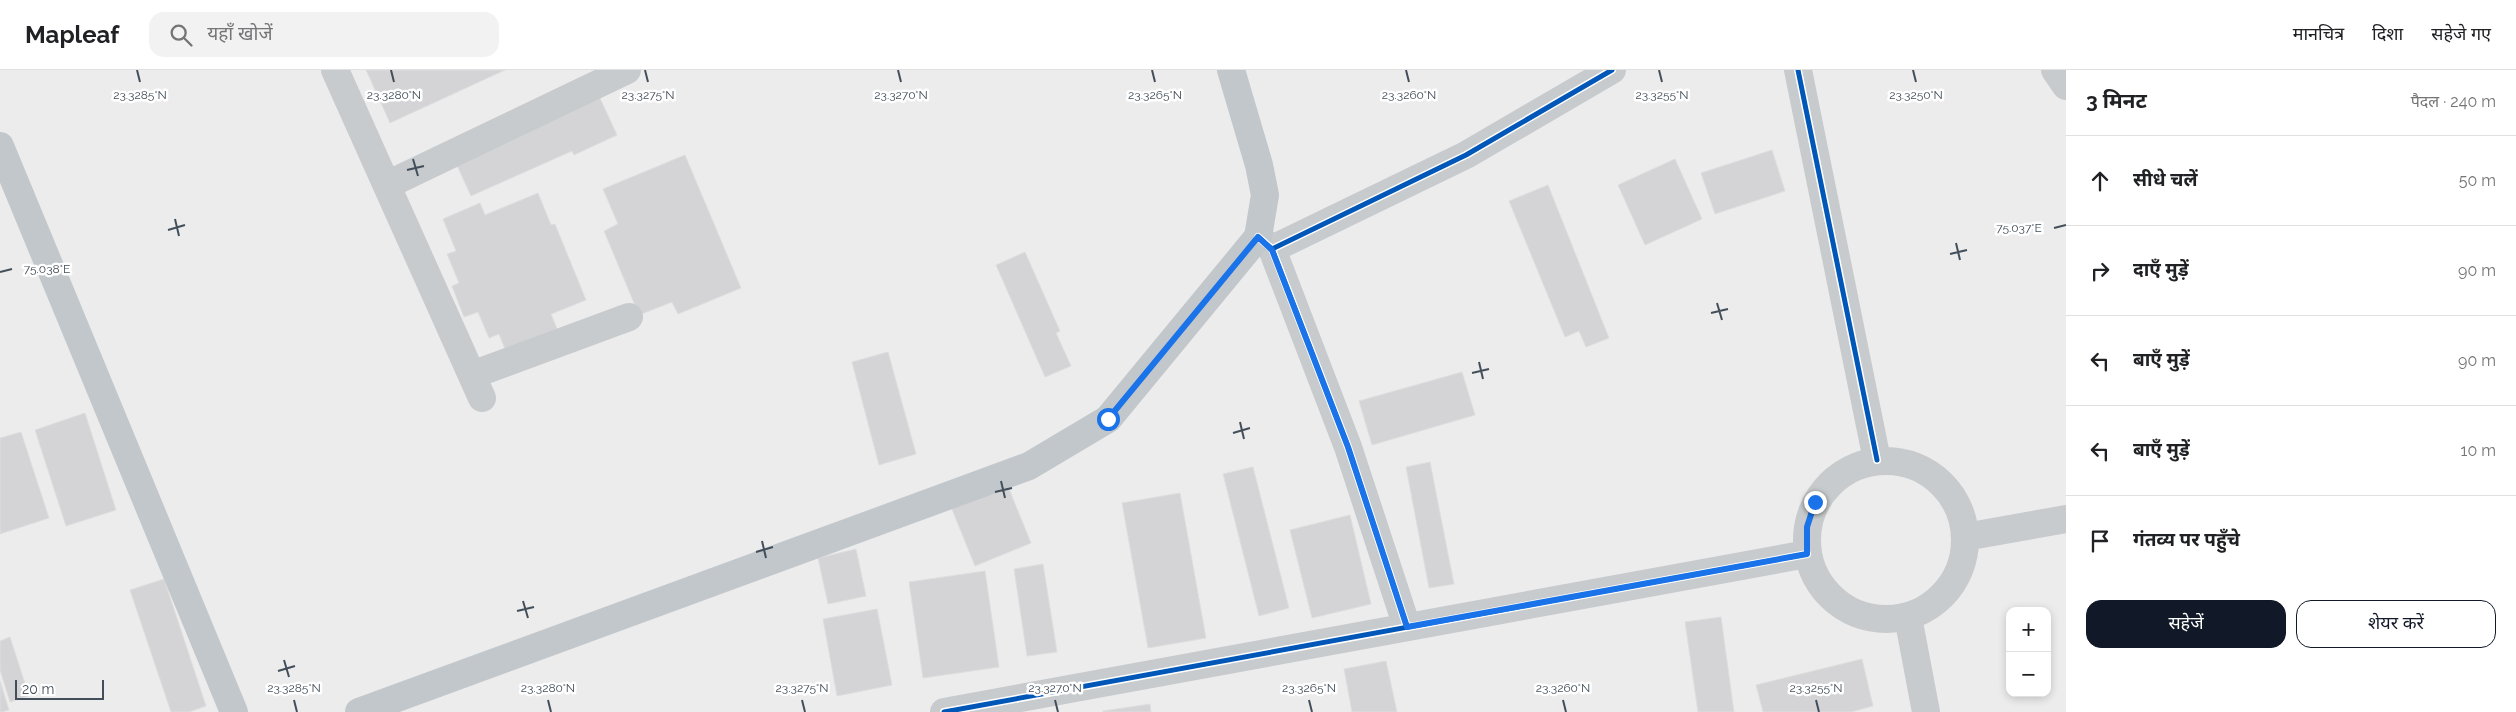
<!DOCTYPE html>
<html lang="hi">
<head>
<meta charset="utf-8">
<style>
	:root { --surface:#fff; --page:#f2f2f2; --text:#202124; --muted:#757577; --line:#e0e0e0; --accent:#111827 }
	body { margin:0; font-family:Raleway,"Noto Sans Devanagari",sans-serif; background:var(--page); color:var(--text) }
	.controls { position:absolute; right:15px; bottom:15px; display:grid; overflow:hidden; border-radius:10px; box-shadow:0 2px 8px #0003 }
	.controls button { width:45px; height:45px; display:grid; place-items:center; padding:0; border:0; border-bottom:1px solid var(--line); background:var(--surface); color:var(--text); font:25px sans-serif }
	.scale { position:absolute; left:15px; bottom:12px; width:89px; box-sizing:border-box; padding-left:5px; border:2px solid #424f5a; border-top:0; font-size:14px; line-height:18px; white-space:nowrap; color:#424f5a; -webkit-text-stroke:4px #fff; paint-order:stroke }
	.stop { position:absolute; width:15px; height:15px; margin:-11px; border:4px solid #1a73e8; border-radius:50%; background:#fff }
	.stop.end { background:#1a73e8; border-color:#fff; box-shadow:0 1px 5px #0008 }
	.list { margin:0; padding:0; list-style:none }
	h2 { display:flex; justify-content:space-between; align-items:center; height:65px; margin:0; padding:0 20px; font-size:21px }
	h2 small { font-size:16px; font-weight:400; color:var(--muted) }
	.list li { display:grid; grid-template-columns:32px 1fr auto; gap:15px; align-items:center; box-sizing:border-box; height:90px; padding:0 20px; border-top:1px solid var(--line) }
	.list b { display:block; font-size:19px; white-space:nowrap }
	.list em { font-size:16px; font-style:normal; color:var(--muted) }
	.actions { display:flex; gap:10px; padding:15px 20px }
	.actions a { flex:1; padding:11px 0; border:1px solid var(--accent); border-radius:15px; text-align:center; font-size:18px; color:var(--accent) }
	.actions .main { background:var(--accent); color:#fff }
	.icon { flex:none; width:28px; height:28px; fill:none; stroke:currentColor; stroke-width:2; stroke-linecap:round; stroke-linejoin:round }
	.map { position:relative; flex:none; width:2066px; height:642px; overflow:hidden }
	header { display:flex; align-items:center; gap:30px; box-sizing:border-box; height:70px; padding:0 25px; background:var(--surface); border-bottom:1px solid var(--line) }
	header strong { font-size:24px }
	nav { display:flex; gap:28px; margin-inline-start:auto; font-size:18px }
	.search { width:350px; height:45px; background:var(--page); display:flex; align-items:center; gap:12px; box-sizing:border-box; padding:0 18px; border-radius:15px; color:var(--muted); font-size:19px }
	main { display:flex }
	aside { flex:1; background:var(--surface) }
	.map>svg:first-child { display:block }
	.building { fill:#d4d4d7; stroke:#dededf }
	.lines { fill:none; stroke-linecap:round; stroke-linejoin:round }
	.minor { stroke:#c8cbcd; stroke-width:28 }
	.major { stroke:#c2c7cb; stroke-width:28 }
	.cycleway-casing { stroke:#fff; stroke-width:8 }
	.cycleway { stroke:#0057b8; stroke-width:5 }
	.route { stroke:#1a73e8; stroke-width:6 }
	.ticks { fill:none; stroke:#424f5a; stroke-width:2 }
	.ticks-label { font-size:12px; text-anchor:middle; fill:#424f5a; stroke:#fff; stroke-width:5; stroke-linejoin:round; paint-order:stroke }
</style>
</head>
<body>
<header>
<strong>Mapleaf</strong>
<div class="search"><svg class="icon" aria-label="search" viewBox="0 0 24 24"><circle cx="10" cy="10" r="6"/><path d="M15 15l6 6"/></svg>यहाँ खोजें</div>
<nav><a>मानचित्र</a><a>दिशा</a><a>सहेजे गए</a></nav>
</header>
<main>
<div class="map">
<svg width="2066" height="642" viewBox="0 0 2066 642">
	<rect width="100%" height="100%" fill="#edecec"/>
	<path class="building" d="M366 0H505L390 53Z
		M599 26 617 65 574 85 572 81 471 126 455 91Z
		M1772 80 1785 121 1715 144 1701 103Z
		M685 85 741 218 678 244 672 232 639 245 604 161 618 154 603 119Z
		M1675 89 1702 149 1645 175 1618 115Z
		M1548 115 1609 268 1586 277 1579 261 1565 267 1509 131Z
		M538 123 551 155 555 154 586 230 551 244 564 276 512 297 499 264 489 268 478 242 464 247 452 216 459 213 447 184 456 181 443 149 480 133 485 145Z
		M1025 182 1060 261 1056 263 1071 296 1045 307 996 195Z
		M888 282 916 384 879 395 852 292Z
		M1462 302 1475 345 1372 375 1359 331Z
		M85 343 116 440 66 456 35 360Z
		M21 362 49 448 0 464V368Z
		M1430 392 1454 514 1429 518 1406 397Z
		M1253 397 1289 538 1259 546 1223 404Z
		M1005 409 1031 473 975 496 949 432Z
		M1180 423 1206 568 1148 578 1122 433Z
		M1350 445 1371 534 1312 548 1290 460Z
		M856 479 866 526 828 534 818 488Z
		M1043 494 1057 582 1027 586 1014 499Z
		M985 501 999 597 923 608 909 512Z
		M164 509 206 636 189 642H171L130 520Z
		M877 539 892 615 837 626 823 549Z
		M1721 547 1734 642H1698L1685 552Z
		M10 567 29 626 10 632 0 600V571Z
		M1862 589 1873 636 1851 642H1763L1756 615Z
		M1386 591 1397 642H1352L1344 599Z
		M0 611 9 640 2 642H0Z
		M1150 634 1151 642H1103V641Z"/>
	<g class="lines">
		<path class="minor" d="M335 0 482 328
			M1798 0 1877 390
			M2055 0 2066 16
			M387 115 627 0
			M1258 167 1272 179 1348 377 1407 557
			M1272 179 1466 85 1612 0
			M472 305 629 247
			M1807 470a79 79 0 1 1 158 0a79 79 0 1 1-158 0Z
			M1965 467 2066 449
			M1908 547 1926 642
			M944 642 1807 484"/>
		<path class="major" d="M0 76 234 642
			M359 642 1029 396 1108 349 1258 167 1265 125 1259 95 1231 0"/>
		<defs>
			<path id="cycleway" d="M1798 0 1877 390
				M1258 167 1272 179 1348 377 1407 557
				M1272 179 1466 85 1612 0
				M944 642 1807 484"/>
		</defs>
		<use href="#cycleway" class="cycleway-casing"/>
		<use href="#cycleway" class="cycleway"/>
	</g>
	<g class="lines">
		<path class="route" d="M1108 349 1258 167 1272 180 1348 377 1407 557 1807 484V457L1815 432"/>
	</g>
	<path class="ticks" d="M137 0 140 12M391 0 394 12M645 0 648 12M898 0 901 12M1152 0 1155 12M1406 0 1409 12M1659 0 1662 12M1913 0 1916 12M413 89 418 106M407 100 424 96M175 149 179 166M2054 158 2066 155M168 160 185 155M1956 173 1960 190M1950 184 1967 180M0 202 12 199M1717 233 1722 250M1711 243 1728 239M1479 292 1483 309M1472 303 1489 299M1240 352 1244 369M1233 363 1250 358M1001 411 1005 428M995 422 1012 418M762 471 766 488M756 482 773 477M523 531 528 548M517 541 534 537M284 590 289 607M278 601 295 596M294 630 297 642M548 630 551 642M802 630 805 642M1055 630 1058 642M1309 630 1312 642M1563 630 1566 642M1816 630 1819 642"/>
	<g class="ticks-label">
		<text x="140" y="29">23.3285°N</text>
		<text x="394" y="29">23.3280°N</text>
		<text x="648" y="29">23.3275°N</text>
		<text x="901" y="29">23.3270°N</text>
		<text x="1155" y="29">23.3265°N</text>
		<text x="1409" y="29">23.3260°N</text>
		<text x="1662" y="29">23.3255°N</text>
		<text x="1916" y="29">23.3250°N</text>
		<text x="2019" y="162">75.037°E</text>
		<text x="47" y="203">75.038°E</text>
		<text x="294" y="622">23.3285°N</text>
		<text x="548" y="622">23.3280°N</text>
		<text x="802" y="622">23.3275°N</text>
		<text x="1055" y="622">23.3270°N</text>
		<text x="1309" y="622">23.3265°N</text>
		<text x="1563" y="622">23.3260°N</text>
		<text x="1816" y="622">23.3255°N</text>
	</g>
</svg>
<div class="controls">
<button>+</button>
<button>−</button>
</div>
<div class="scale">20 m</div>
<div class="stop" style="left:1108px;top:349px"></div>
<div class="stop end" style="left:1815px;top:432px"></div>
</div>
<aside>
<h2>3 मिनट<small>पैदल · 240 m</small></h2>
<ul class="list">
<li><svg class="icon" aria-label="ahead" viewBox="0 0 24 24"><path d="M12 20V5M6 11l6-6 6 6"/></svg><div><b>सीधे चलें</b></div><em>50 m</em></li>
<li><svg class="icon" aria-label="right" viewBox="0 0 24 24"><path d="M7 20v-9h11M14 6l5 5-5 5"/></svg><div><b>दाएँ मुड़ें</b></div><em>90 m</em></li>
<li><svg class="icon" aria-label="left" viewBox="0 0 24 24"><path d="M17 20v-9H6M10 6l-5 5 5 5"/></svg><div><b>बाएँ मुड़ें</b></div><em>90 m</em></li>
<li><svg class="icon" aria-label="left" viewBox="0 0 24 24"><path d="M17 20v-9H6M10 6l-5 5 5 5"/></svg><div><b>बाएँ मुड़ें</b></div><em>10 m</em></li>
<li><svg class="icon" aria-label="arrive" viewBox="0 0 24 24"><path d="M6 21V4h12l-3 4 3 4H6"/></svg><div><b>गंतव्य पर पहुँचे</b></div></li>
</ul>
<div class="actions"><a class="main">सहेजें</a><a>शेयर करें</a></div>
</aside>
</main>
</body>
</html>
